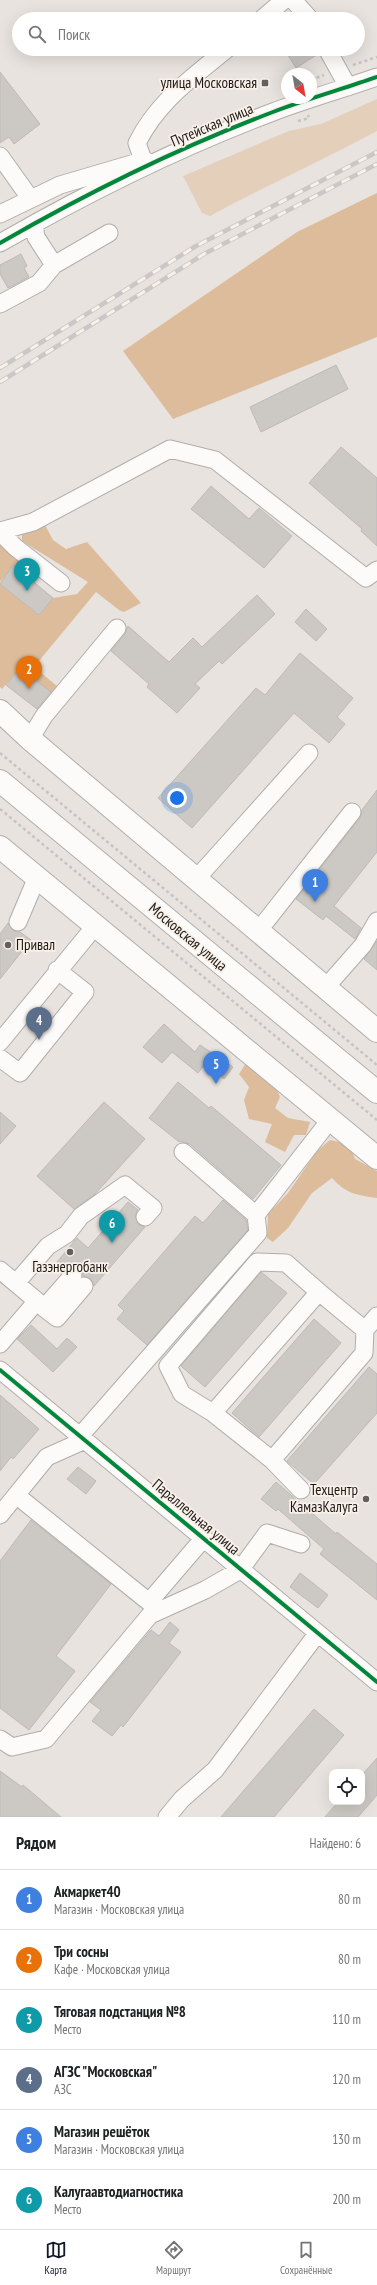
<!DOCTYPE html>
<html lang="ru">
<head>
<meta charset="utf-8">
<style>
	:root { --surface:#fff; --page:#f2f2f2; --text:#202124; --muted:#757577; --line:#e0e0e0; --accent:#111827 }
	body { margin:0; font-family:"PT Sans Narrow",sans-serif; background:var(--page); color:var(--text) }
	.controls { position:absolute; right:12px; bottom:12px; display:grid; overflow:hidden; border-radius:8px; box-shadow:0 4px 16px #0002 }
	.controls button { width:36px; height:36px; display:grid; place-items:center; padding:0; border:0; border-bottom:1px solid var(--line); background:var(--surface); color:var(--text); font:20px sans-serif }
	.compass { position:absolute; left:281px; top:68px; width:36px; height:36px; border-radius:50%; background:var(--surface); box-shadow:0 4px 16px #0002; rotate:149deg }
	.you { position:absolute; left:177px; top:798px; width:14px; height:14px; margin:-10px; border:3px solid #fff; border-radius:50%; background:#1a73e8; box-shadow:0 0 0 6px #1a73e833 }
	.badge { display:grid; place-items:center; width:26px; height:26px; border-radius:50%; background:var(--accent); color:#fff; font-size:13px; font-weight:700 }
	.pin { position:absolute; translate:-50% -33px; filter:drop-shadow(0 1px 2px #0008) }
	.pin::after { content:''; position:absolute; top:21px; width:14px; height:12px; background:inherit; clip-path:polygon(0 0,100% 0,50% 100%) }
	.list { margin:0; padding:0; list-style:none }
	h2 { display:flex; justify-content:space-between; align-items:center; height:52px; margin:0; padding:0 16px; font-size:17px }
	h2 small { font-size:13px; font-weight:400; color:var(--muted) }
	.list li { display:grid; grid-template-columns:26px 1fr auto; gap:12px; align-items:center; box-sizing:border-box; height:60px; padding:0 16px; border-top:1px solid var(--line) }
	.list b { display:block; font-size:15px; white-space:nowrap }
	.list p { margin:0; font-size:13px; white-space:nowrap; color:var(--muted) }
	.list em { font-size:13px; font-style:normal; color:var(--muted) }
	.icon { flex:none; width:22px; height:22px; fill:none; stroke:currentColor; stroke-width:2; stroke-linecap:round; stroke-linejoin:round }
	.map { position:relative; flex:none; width:377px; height:1817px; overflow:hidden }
	.search { position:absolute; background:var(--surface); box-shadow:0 4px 16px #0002; left:12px; right:12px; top:12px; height:44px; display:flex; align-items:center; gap:10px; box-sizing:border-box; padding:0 14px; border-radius:22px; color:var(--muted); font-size:15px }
	.sheet { height:412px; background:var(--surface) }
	nav { display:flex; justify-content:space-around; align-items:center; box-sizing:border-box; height:56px; border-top:1px solid var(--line); background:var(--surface); font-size:11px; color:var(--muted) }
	nav a { display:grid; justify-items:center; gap:2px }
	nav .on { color:var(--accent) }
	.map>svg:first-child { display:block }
	.green { fill:#e4cfbb }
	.forest { fill:#dcbc9b }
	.building { fill:#ccc9c5; stroke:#bdb9b6 }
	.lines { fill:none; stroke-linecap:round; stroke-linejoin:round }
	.minor-casing { stroke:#b1adaa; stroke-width:19 }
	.major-casing { stroke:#b1adaa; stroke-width:24 }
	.path { stroke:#c5c3c2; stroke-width:2.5; stroke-dasharray:3 3; stroke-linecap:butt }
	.minor { stroke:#fcfbfa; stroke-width:17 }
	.major { stroke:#fcfbfa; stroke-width:22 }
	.rail-casing { stroke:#c9c8c6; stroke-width:4.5 }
	.rail { stroke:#f9f0e8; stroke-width:3; stroke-dasharray:9; stroke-linecap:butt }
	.cycleway-casing { stroke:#f9f0e8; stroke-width:6 }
	.cycleway { stroke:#00873e; stroke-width:4 }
	.poi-dot { fill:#635f5c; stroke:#f9f0e8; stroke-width:1.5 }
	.labels { text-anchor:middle; stroke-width:3.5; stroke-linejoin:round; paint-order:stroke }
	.poi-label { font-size:15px; fill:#1b1816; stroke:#f9f0e8; text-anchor:end }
	.street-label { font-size:15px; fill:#1b1816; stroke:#f9f0e8 }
</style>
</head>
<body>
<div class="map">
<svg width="377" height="1817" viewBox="0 0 377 1817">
	<rect width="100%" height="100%" fill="#e8e3de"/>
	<path class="green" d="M377 99V131C322 161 265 186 210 216L202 213 183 176 289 131 321 124Z"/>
	<path class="forest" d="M377 193V337L173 419 123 351 297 232Z
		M45 525 53 540 66 549 87 542 141 603 124 612 119 610 96 592 34 667 57 686 51 693 20 668 2 689 0 687V584L39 615 53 598 77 594 88 582 22 541V534Z
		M0 540 22 557 0 582Z
		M246 1063 272 1077 280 1097 275 1108 288 1118 310 1122 306 1135H294L285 1152 265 1142 272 1124 249 1119 244 1100 249 1087 239 1074Z
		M330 1140 349 1144 355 1159 377 1171V1198C357 1195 346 1194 332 1178L312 1193 288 1228 273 1242 267 1238 268 1214 288 1193 317 1151Z"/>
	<path class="building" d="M284 49H317L318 54 296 68Z
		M0 72 40 124 14 144 9 137 0 143Z
		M21 254 27 266 24 268 29 277 8 288 0 274V265Z
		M336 365 348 389 261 432 250 407Z
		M341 447 377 478V546L361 531 362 529 309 483Z
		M211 486 249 519 259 508 292 536 264 568 191 509Z
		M13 565 53 598 39 615 0 584Z
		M257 595 275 614 222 664 219 661 195 684 200 688 177 713 147 687 149 684 111 651 125 634 128 626 169 662 193 638 202 647Z
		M306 609 327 629 316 641 295 622Z
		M300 653 353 698 337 717 345 724 329 743 294 713 192 828 158 798 256 688 265 695Z
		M20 668 51 692 37 709 6 685Z
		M377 790V852L334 906 361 928 355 939 326 916 323 920 296 899 360 818 362 810Z
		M8 923 14 931 20 932 31 940 0 979V934Z
		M377 941V970L364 959Z
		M164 1024 195 1052 200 1045 233 1067 224 1079 205 1064 198 1073 172 1052 162 1063 143 1047Z
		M178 1082 209 1108 211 1106 281 1165 253 1199 190 1144 178 1141 149 1118Z
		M104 1102 145 1139 94 1195 74 1209 37 1176Z
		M0 1112 16 1126 0 1144Z
		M223 1200 246 1220 248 1230 147 1345 117 1319 124 1311 118 1305 195 1216 203 1223Z
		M128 1202 138 1210 135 1215 138 1224 145 1227 94 1286 91 1279 83 1276 79 1267 70 1265 65 1269 57 1262 77 1238 88 1248Z
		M261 1272 287 1293 205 1387 181 1366Z
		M314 1319 341 1343 259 1437 232 1413Z
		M31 1325 57 1349 67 1338 77 1347 53 1372 17 1339Z
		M369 1367 377 1374V1413L314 1484 287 1461Z
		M0 1395 39 1429 13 1459 11 1457 0 1471Z
		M78 1467 96 1481 86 1494 67 1479Z
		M276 1482 336 1534 337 1532 377 1564V1600L320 1554 324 1549 278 1509 276 1511 261 1499Z
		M31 1520 111 1584 56 1656 75 1671 29 1730 0 1708V1561Z
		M300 1573 328 1595 318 1608 290 1587Z
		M170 1622 179 1630 169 1643 181 1652 123 1727 121 1725 112 1736 92 1721 101 1710 90 1702 151 1630 159 1636Z
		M314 1709 344 1735 274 1817H221Z
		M377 1758V1795L358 1817H325L338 1802H362V1775Z
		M0 1771 22 1787 23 1785 61 1817H0Z"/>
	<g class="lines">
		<defs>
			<path id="minor" d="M293 0 310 19
				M262 19 284 0
				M327 49 348 87
				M0 156 30 198
				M143 160 137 143C158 101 192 78 227 49
				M0 214 60 185 145 160
				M34 224 36 237 54 265 109 233
				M0 243C87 193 180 147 273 112 307 99 343 89 377 77
				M0 304 39 283 54 265
				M0 531 33 522 170 449 215 460 366 578 377 570
				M0 532 15 547 61 583
				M30 739 44 716 117 628
				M197 878 309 753
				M18 922 37 877
				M259 930 352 812
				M326 987 363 945 377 921
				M0 1042 96 925
				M0 1058 20 1073 85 992 57 970
				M183 1152 256 1215 330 1120
				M0 1270 37 1301 0 1344
				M16 1283 48 1246 67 1234 81 1216 125 1185 153 1208 145 1217
				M37 1301 44 1308 73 1275
				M44 1308 57 1318 84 1286
				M0 1370 377 1682
				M213 1413 182 1394 168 1366 257 1262 286 1263 319 1292
				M80 1436 258 1233 256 1215
				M272 1460 213 1413 319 1292 365 1330
				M301 1490 272 1460 364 1353 365 1330 377 1316
				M16 1495 149 1602 203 1539
				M0 1515 47 1457 85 1440
				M0 1739 12 1747 46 1739 150 1615 205 1590 240 1570 267 1533 301 1544
				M167 1817 182 1799 215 1770 317 1634"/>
			<path id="major" d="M0 711 30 739 377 1031
				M0 781 377 1092
				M0 847 377 1158"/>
		</defs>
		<use href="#minor" class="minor-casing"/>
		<use href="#major" class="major-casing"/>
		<path class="path" d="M353 65 377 57
			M311 80 324 75
			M298 121 309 118 308 115
			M0 753 377 1065
			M0 809 377 1120"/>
		<use href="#minor" class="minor"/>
		<use href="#major" class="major"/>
		<defs>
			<path id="rail" d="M0 368 196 246 377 152
				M0 382 204 254 377 164"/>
		</defs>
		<use href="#rail" class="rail-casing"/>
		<use href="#rail" class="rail"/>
		<defs>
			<path id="cycleway" d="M0 243C87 193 180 147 273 112 307 99 343 89 377 77
				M0 1370 377 1682"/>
		</defs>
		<use href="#cycleway" class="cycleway-casing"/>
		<use href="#cycleway" class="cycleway"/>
	</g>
	<g class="poi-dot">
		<rect x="261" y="79" width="8" height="8" rx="2"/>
		<circle cx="8" cy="945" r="4"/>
		<circle cx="70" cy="1252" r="4"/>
		<circle cx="366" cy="1499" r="4"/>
	</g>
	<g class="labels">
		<g class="poi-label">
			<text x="257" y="88">улица Московская</text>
			<text x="16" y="950" text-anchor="start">Привал</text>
			<text x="70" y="1272" text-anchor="middle">Газэнергобанк</text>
			<text x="358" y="1495">Техцентр<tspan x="358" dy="17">КамазКалуга</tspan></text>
		</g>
		<g class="street-label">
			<text transform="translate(212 125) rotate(-23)" y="5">Путейская улица</text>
			<text transform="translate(188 937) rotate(40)" y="5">Московская улица</text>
			<text transform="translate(196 1517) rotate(40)" y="5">Параллельная улица</text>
		</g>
	</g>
</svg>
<div class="controls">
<button><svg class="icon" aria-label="locate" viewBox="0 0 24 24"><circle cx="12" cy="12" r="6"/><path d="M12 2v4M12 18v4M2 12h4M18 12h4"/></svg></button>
</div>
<svg class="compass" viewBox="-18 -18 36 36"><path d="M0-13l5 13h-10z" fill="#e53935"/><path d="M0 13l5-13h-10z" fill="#757577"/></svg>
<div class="you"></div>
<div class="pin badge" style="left:315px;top:902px;background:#3f7fe0">1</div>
<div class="pin badge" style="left:29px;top:689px;background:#e8710a">2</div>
<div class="pin badge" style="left:27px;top:591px;background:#0f9aa8">3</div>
<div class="pin badge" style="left:39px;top:1040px;background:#5c6f8a">4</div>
<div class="pin badge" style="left:216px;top:1084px;background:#3f7fe0">5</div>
<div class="pin badge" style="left:112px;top:1243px;background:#0f9aa8">6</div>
<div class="search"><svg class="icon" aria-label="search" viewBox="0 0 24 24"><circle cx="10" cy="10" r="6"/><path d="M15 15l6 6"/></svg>Поиск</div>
</div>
<section class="sheet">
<h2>Рядом<small>Найдено: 6</small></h2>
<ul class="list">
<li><span class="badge" style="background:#3f7fe0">1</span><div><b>Акмаркет40</b><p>Магазин · Московская улица</p></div><em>80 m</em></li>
<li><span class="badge" style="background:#e8710a">2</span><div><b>Три сосны</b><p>Кафе · Московская улица</p></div><em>80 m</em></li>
<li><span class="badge" style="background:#0f9aa8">3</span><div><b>Тяговая подстанция №8</b><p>Место</p></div><em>110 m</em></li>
<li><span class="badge" style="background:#5c6f8a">4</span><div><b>АГЗС &quot;Московская&quot;</b><p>АЗС</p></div><em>120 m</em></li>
<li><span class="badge" style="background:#3f7fe0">5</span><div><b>Магазин решёток</b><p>Магазин · Московская улица</p></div><em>130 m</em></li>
<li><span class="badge" style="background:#0f9aa8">6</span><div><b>Калугаавтодиагностика</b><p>Место</p></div><em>200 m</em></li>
</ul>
</section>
<nav>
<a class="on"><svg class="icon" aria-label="map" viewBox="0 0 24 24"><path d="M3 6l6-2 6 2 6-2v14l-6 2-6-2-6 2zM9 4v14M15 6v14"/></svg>Карта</a>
<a><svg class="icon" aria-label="directions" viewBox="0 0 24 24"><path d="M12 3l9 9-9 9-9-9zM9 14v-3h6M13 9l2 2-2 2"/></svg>Маршрут</a>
<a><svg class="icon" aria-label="saved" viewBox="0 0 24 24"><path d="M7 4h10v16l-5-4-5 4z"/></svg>Сохранённые</a>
</nav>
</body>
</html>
